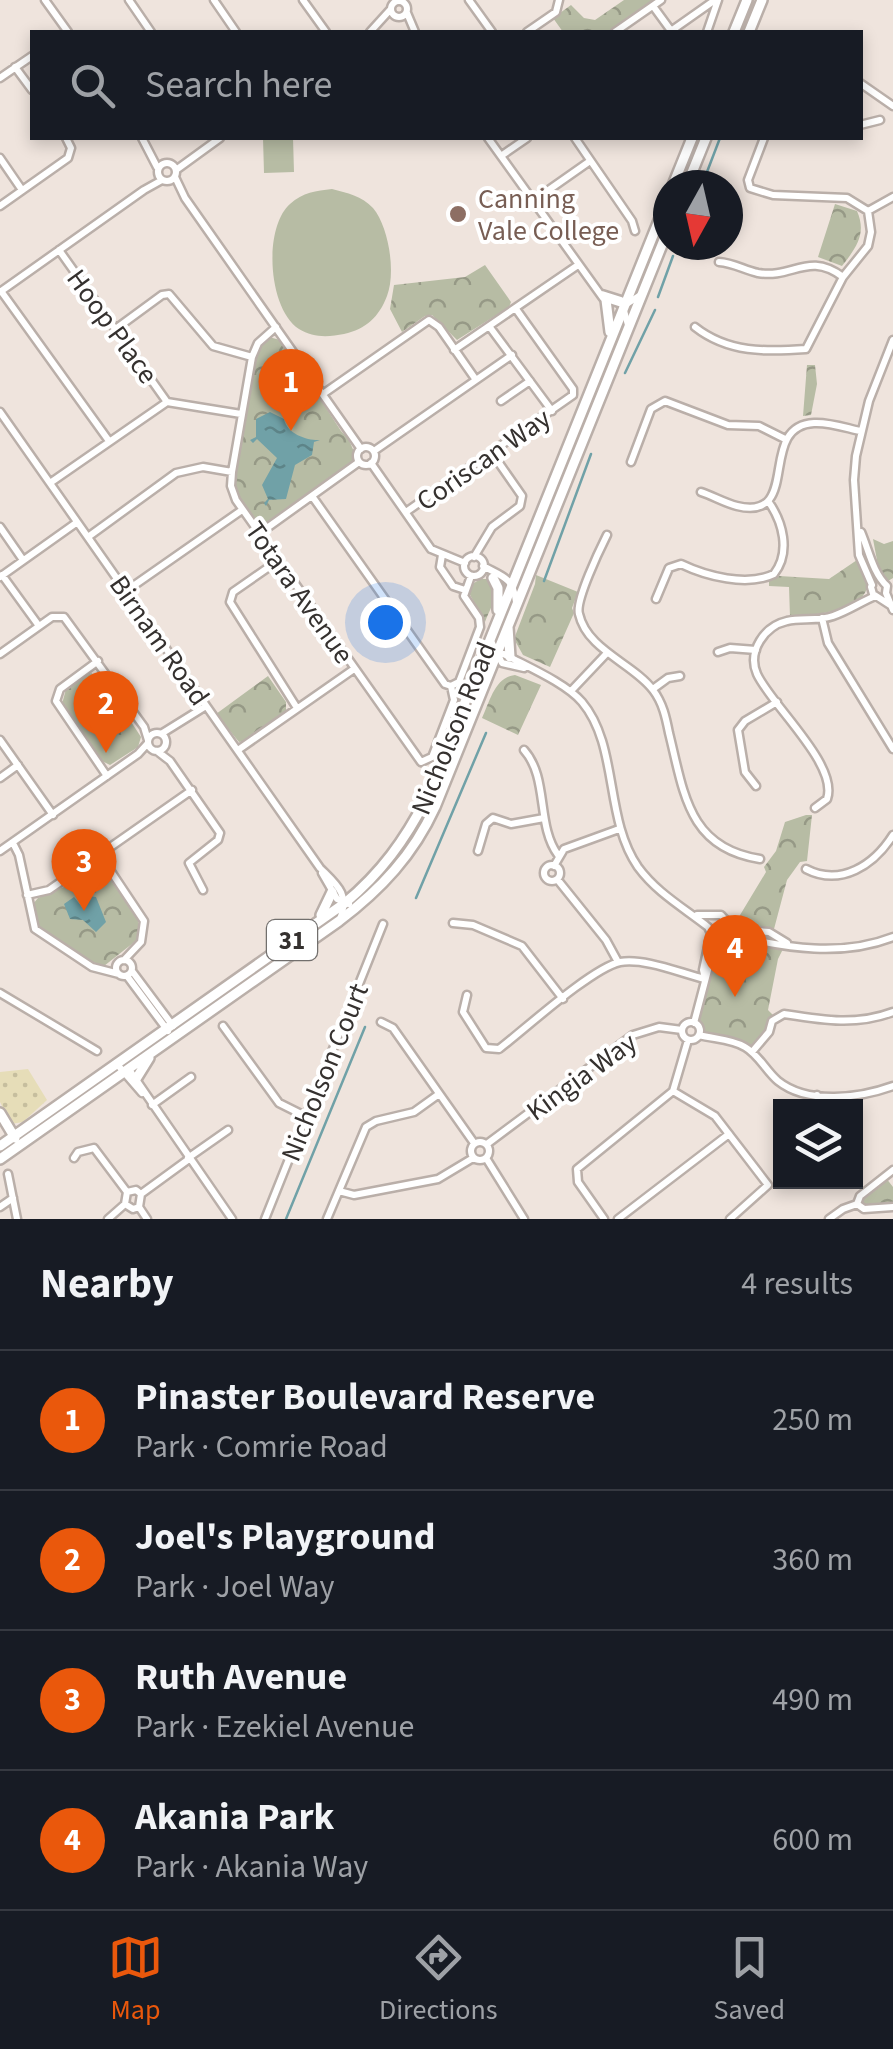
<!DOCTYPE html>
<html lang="en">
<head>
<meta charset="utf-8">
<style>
	:root { --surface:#171b24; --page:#20242c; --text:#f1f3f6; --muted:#9ea1a6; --line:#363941; --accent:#ea580c }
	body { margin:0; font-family:"Source Sans 3",sans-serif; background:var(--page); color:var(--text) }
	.controls { position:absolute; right:30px; bottom:30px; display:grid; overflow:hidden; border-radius:0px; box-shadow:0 5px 15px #0003 }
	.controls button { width:90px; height:90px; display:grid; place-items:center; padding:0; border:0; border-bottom:2px solid var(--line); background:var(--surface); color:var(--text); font:50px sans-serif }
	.compass { position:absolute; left:653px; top:170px; width:90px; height:90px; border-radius:50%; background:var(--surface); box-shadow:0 5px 15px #0003; rotate:188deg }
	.you { position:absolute; left:385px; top:622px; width:35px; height:35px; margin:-25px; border:8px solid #fff; border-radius:50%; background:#1a73e8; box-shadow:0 0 0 15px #1a73e833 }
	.badge { display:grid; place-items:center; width:65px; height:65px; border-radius:50%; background:var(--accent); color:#fff; font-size:32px; font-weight:700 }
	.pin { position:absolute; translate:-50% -82px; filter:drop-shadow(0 2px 5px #0008) }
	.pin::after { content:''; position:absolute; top:52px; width:35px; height:30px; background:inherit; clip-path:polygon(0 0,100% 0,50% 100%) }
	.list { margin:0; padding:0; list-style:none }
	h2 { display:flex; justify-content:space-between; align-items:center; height:130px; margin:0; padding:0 40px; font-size:42px }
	h2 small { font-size:32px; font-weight:400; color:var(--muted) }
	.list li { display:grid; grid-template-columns:65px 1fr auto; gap:30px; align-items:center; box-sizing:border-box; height:140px; padding:0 40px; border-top:2px solid var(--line) }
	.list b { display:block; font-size:38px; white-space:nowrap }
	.list p { margin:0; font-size:32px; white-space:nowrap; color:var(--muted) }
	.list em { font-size:32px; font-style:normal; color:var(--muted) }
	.icon { flex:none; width:55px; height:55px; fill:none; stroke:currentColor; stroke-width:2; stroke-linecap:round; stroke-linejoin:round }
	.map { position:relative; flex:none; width:893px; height:1219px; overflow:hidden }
	.search { position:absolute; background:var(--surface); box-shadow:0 5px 15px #0003; left:30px; right:30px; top:30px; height:110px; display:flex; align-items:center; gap:25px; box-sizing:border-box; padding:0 35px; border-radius:0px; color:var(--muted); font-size:38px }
	.sheet { height:690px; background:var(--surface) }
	nav { display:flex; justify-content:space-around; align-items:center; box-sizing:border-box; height:140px; border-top:2px solid var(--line); background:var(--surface); font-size:28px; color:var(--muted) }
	nav a { display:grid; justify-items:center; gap:5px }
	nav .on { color:var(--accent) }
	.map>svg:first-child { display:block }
	.grass { fill:#b7bca4 }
	.sand { fill:url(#sand-dots) }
	.park { fill:url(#park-crowns) }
	.water { fill:url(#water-ripples) }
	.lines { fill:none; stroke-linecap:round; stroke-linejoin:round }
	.stream { stroke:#70a1a7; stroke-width:2.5 }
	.minor-casing { stroke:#baafa9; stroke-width:11 }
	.major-casing { stroke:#baafa9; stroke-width:14 }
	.minor { stroke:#fff; stroke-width:6 }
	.major { stroke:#fff; stroke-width:9 }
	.education-dot { fill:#8d6e63; stroke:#fff; stroke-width:4 }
	.labels { text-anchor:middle; stroke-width:8; stroke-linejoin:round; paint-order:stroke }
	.shield { fill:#fff; stroke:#726f6d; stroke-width:2.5 }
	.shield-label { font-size:25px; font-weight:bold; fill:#35312f }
	.education-label { font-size:28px; fill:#785e54; stroke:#fff; text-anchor:start }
	.street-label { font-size:28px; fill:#35312f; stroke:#fff }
</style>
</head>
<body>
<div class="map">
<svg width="893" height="1219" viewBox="0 0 893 1219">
	<defs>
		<pattern id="sand-dots" width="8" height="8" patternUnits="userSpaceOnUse" patternTransform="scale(2.5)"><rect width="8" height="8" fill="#e6ddb8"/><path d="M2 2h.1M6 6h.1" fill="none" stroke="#c6be9e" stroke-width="1.8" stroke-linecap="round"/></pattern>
		<pattern id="park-crowns" width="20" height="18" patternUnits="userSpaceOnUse" patternTransform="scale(2.5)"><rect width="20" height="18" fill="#b7bca4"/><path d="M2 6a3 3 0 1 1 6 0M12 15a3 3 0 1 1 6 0" fill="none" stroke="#969986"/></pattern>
		<pattern id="water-ripples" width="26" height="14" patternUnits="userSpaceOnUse" patternTransform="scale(2.5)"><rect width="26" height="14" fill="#70a1a7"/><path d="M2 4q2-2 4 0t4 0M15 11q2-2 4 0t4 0" fill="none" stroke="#5d8488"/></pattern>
	</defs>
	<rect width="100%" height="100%" fill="#efe4dd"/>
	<path class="grass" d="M263 138H293L294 172 264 173Z
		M332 189C347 193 362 196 373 208 389 227 396 273 387 296 379 317 366 329 344 334 329 337 313 338 299 329 268 309 263 228 290 204 303 192 316 191 332 189Z"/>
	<path class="sand" d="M28 1069 47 1100 23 1122 11 1124 0 1102V1072Z"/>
	<path class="park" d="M624 0H657L611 32H563L553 18 571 5 584 18 595 20Z
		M835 204 857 211C867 234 856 248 842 266L818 257Z
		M485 265 511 302 509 307 457 340 432 315 425 316 402 332 390 309 394 285 465 277Z
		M269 337 280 340 304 379 308 380 341 431 348 438 356 456 351 464 263 525C248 520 235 499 234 483 233 452 248 392 254 359L258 348Z
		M807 365H815L817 384 811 415 803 416Z
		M873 539 884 544 893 541V578L888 581 879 571Z
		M857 560C859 567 866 575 867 582 871 611 807 616 790 617L789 587 769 586V581L779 576 829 579Z
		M536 575 578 592 572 608 574 613 550 667 523 655 514 639 535 584Z
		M481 579H487C502 593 491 606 485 622L469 593 472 584Z
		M91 673 103 679 141 737 138 747 110 765 98 759 62 704 66 689Z
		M515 675 541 685 518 735 482 718C490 701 495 677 515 675Z
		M268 676 286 702V713L245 741 239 742 216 714Z
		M806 815H812L807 861 800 862 787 880 774 929 778 941 731 930 766 872 764 867 776 851 785 822Z
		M94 866 101 867 139 920 137 940 104 966C88 962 51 941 40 927 35 921 34 912 33 904L38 898 66 886Z
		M729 933 784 947 778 959 768 1010 774 1016 768 1031 753 1051 700 1035 695 1022 718 937Z
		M886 1178 893 1187V1205L865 1207 861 1204 862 1197Z"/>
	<path class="water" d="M270 412 284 419C287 435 310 441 320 440L314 442 312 455 295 465 286 499 269 500 266 506 264 503 268 499 262 485 277 458 257 439 253 443 250 440 256 437V419Z
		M87 896 96 897 106 922 96 932 83 920 70 919 64 904 74 897 82 907Z"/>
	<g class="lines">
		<path class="stream" d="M702 185 720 138
			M678 246 679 245
			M658 297 673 256
			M625 373 655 310
			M544 581 591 454
			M416 898 486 733
			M286 1219 365 1027"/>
		<defs>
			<path id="minor" d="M45 0 68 32
				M129 0 151 32
				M214 0 236 32
				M303 0 326 32
				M469 0 492 32
				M391 9a8 8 0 1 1 16 0a8 8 0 1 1-16 0Z
				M653 6 672 32
				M407 13 415 32
				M671 31 715 0
				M370 32 390 10
				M527 32 556 12 559 0
				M615 32 661 0
				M707 32 718 0
				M15 67 32 90
				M0 78 32 56
				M860 83 893 106
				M860 125 880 120
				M142 138 157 167
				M488 138 603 298 625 305 639 296
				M575 138 632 221 635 231
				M501 156 527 138
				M0 158 22 190
				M158 172a9 9 0 1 1 18 0a9 9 0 1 1-18 0Z
				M176 170 220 138
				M175 177 185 198 361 449
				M533 201 590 161
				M0 206 68 158 71 148 66 138
				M868 211 893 197
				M59 250 167 402
				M719 262C734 263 744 270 758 273 793 279 808 251 843 277
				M1 291 109 441
				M0 292 144 190 162 180
				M602 294 621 300 628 325
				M489 326 552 411
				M276 327 258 343 252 357 232 472 231 486 236 500 421 762 432 757 434 752 454 700 451 686
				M695 327C728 353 766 352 806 349L843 277 868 246 871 232 868 211 847 198 773 195 750 188 748 180 764 138
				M117 328 162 295 169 294 213 346 252 357
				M454 350 578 265
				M323 394 429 320 439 327 476 380
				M501 401 530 381
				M0 412 320 868C337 885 350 894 340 919
				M357 456a9 9 0 1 1 18 0a9 9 0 1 1-18 0Z
				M374 451 512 355
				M631 462 651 409 665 401 728 425 759 426 785 439
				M371 463 431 549 465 563
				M50 483 167 402 241 414
				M701 492C713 496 725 503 737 506 803 522 756 426 814 423 829 422 846 428 860 431
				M312 496 445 684 451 686 459 682 480 627 479 618 464 596 471 576
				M406 512 573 395V389L516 309
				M0 527 23 560
				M861 532C869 551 873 573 887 586L886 593 893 610
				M260 533 359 462
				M607 535C600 549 575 601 579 614 587 650 634 664 653 690 663 703 666 718 669 733 684 793 688 848 760 859
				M88 537 176 473 203 467 232 472
				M442 555 440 567 453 586 465 590
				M464 566a10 10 0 1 1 20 0a10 10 0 1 1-20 0Z
				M474 557 492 527 520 506 522 496 492 453
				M279 560 233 592 230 602 297 708
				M483 566C503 577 513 577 516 602
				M2 575 39 626
				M0 577 76 523
				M872 585 859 555 854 480 856 456 869 401 893 340
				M871 587 873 594 890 605
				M126 591 242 510
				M656 599 669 568 681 564C706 576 747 587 774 574 791 552 783 522 768 501
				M822 618 828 643 893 749
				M491 641 502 663 524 668
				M718 652 730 648 756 650
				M0 654 52 617H64L144 727 148 740
				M98 661 60 689 56 701 107 776
				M483 662 492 655 504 654C526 666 566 683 582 702 619 746 604 818 638 867 657 893 684 908 708 927L711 933C720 936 725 934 734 936 787 948 842 957 893 937
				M653 689 668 678 680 676
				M571 691 607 653
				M148 742a9 9 0 1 1 18 0a9 9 0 1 1-18 0Z
				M161 734 206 706
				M0 740 53 815
				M238 750 354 669
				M524 750C549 778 536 825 558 855
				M157 751 170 761 220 833 218 840 189 863 203 890
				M0 778 18 765
				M756 786 745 772 738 730 745 721 777 702
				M815 808 827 799C839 765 771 705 757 674 747 651 765 626 787 621 802 618 819 621 833 616 848 611 861 602 875 596
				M13 843 19 855 35 929 92 967 119 974
				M0 851 138 754 148 743
				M478 851 486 824 493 818 511 824 544 818
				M100 855 144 921 141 942 124 960
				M544 873a8 8 0 1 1 16 0a8 8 0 1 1-16 0Z
				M554 866 564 849 619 829
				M806 869C841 887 874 865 893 835
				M322 873 337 899 349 904
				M557 879 606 940 618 962
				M27 895 49 890 192 790
				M697 915H721L734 929 769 932 787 943
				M453 923 473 925 522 946 563 999
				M116 968a8 8 0 1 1 16 0a8 8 0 1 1-16 0Z
				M132 971 173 1026
				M127 976 168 1031
				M705 978 703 970 711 933
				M0 993 97 1051
				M467 995 463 1012 486 1048 499 1049C525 1029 592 968 620 962 646 958 680 973 705 979
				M381 1022 393 1028 474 1143
				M682 1031a9 9 0 1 1 18 0a9 9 0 1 1-18 0Z
				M694 1023 717 936
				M223 1026 279 1103 307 1117
				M699 1035C714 1039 732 1039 745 1047 759 1055 766 1071 778 1081 808 1105 860 1098 893 1086
				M752 1052 769 1032 772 1021 784 1014C822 1020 856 1026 893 1012
				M116 1063 142 1093
				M128 1068 232 1219
				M673 1091 715 1116 768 1185 730 1219
				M152 1105 191 1077
				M817 1106V1095
				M471 1151a9 9 0 1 1 18 0a9 9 0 1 1-18 0Z
				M487 1144 633 1035 659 1027 682 1030
				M74 1158 78 1152 94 1148 127 1192
				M188 1158 228 1130
				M486 1158 524 1219
				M893 1170 860 1196 857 1204 864 1209 893 1207
				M8 1174 17 1219
				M339 1191 354 1195 438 1179 473 1158
				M141 1194 189 1159
				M0 1207 13 1198
				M139 1207 133 1209 125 1204 127 1192 136 1190 141 1194 139 1207 147 1219
				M108 1219 125 1204
				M265 1219 383 924
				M327 1219 366 1127 376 1121 414 1112 439 1094
				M604 1219 578 1182 577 1169 673 1091 688 1040
				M618 1219 729 1134
				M829 1219 843 1209 857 1204"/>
			<path id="major" d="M734 32 747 0
				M749 32 762 0
				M673 185 692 138
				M687 185 706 138
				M606 300 610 332
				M493 578 498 588V610
				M508 627 510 657
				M321 915 332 892
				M136 1079 149 1058
				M0 1113 15 1138
				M0 1146 345 903C381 873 405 840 426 799L668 198
				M0 1159 339 921C381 889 413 855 435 807L668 230"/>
		</defs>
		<use href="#minor" class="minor-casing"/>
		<use href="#major" class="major-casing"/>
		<use href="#minor" class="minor"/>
		<use href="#major" class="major"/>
	</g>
	<circle class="education-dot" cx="458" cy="214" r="10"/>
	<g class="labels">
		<rect class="shield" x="267" y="920" width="50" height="40" rx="8"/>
		<g class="shield-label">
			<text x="292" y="949">31</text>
		</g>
		<g class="education-label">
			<text x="478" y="208">Canning<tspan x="478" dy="32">Vale College</tspan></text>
		</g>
		<g class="street-label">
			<text transform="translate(113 326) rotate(54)" y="10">Hoop Place</text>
			<text transform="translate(483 459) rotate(-35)" y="10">Coriscan Way</text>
			<text transform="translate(300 592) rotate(55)" y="10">Totara Avenue</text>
			<text transform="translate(160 640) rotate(55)" y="10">Birnam Road</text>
			<text transform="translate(453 728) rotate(-68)" y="10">Nicholson Road</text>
			<text transform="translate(324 1072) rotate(-68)" y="10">Nicholson Court</text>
			<text transform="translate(581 1076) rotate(-36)" y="10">Kingia Way</text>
		</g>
	</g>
</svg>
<div class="controls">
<button><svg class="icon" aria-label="layers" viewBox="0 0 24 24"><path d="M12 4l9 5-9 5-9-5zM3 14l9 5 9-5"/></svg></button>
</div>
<svg class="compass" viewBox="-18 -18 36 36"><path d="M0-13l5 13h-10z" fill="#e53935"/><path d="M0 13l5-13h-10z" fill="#9ea1a6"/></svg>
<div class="you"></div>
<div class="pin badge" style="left:291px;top:431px">1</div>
<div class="pin badge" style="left:106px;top:753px">2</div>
<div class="pin badge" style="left:84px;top:911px">3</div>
<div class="pin badge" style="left:735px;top:997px">4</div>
<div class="search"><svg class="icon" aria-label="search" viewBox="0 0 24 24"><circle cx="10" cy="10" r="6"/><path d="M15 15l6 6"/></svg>Search here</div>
</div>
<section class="sheet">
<h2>Nearby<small>4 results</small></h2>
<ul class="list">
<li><span class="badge">1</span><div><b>Pinaster Boulevard Reserve</b><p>Park · Comrie Road</p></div><em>250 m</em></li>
<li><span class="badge">2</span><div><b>Joel's Playground</b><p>Park · Joel Way</p></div><em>360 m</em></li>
<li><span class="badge">3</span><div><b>Ruth Avenue</b><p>Park · Ezekiel Avenue</p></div><em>490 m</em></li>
<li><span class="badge">4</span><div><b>Akania Park</b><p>Park · Akania Way</p></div><em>600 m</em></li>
</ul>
</section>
<nav>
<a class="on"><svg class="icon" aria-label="map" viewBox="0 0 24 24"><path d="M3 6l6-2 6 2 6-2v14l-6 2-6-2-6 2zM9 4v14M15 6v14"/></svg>Map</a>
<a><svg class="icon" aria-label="directions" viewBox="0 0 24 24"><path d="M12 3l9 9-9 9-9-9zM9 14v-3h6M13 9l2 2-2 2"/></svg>Directions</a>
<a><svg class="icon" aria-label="saved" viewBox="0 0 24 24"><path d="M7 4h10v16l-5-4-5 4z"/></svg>Saved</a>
</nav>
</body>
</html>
